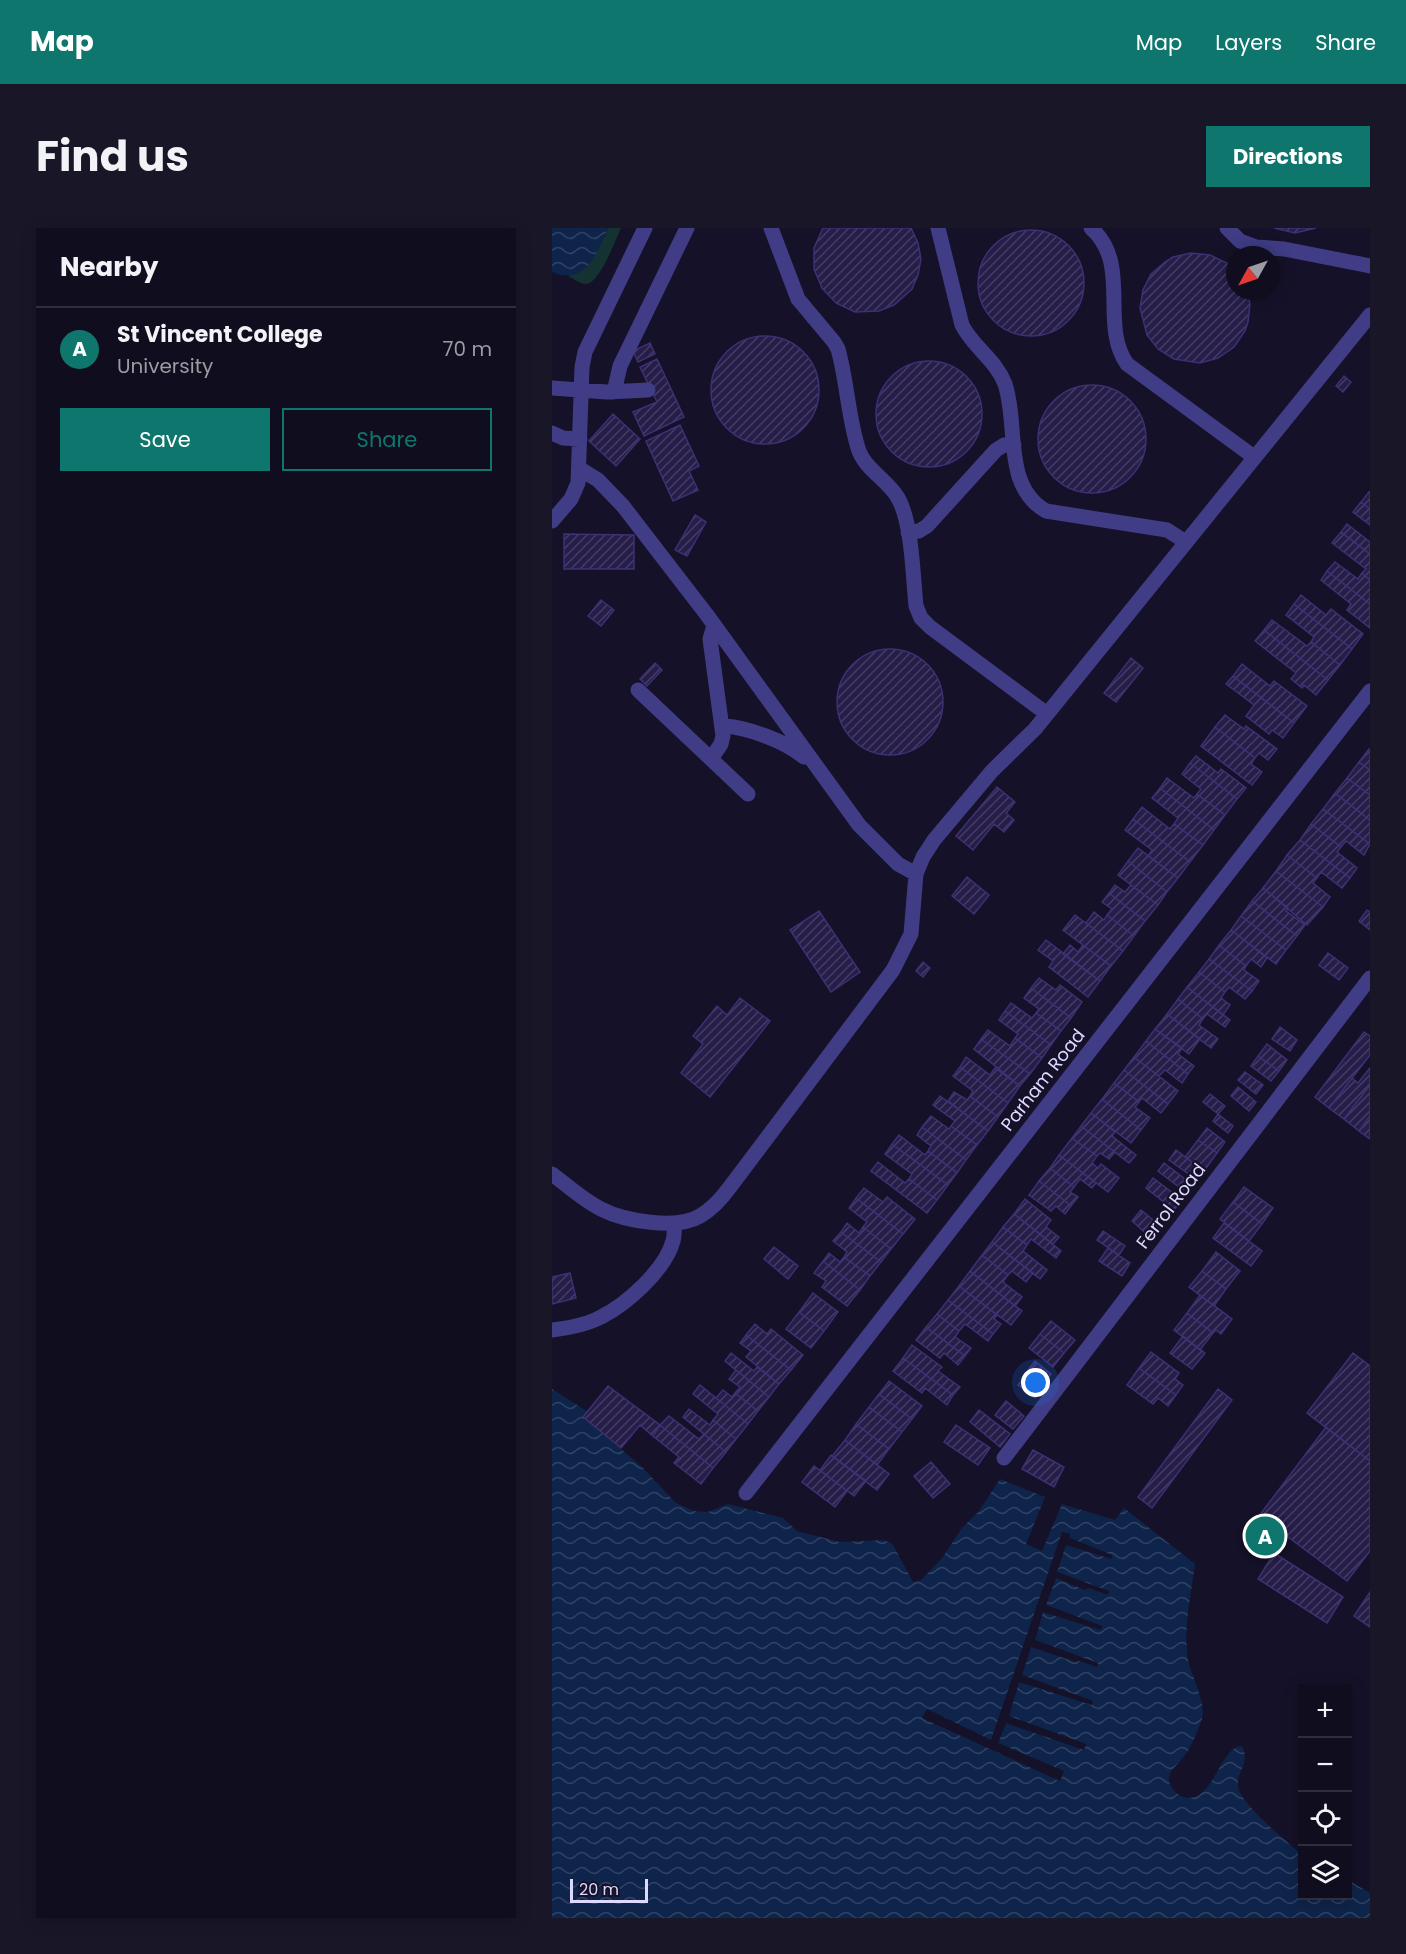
<!DOCTYPE html>
<html lang="en">
<head>
<meta charset="utf-8">
<style>
	:root { --surface:#100d1e; --page:#191627; --text:#f1f3f6; --muted:#9c9ca4; --line:#302d3c; --accent:#0f766e }
	body { margin:0; font-family:Poppins,sans-serif; background:var(--page); color:var(--text) }
	.controls { position:absolute; right:18px; bottom:18px; display:grid; overflow:hidden; border-radius:0px; box-shadow:0 3px 15px #0003 }
	.controls button { width:54px; height:54px; display:grid; place-items:center; padding:0; border:0; border-bottom:2px solid var(--line); background:var(--surface); color:var(--text); font:30px sans-serif }
	.compass { position:absolute; left:674px; top:18px; width:54px; height:54px; border-radius:50%; background:var(--surface); box-shadow:0 3px 15px #0003; rotate:230deg }
	.scale { position:absolute; left:18px; bottom:15px; width:78px; box-sizing:border-box; padding-left:6px; border:3px solid #ddd9fe; border-top:0; font-size:16px; line-height:21px; white-space:nowrap; color:#ddd9fe; -webkit-text-stroke:4px #151128; paint-order:stroke }
	.you { position:absolute; left:484px; top:1155px; width:21px; height:21px; margin:-15px; border:4px solid #fff; border-radius:50%; background:#1a73e8; box-shadow:0 0 0 9px #1a73e833 }
	.badge { display:grid; place-items:center; width:39px; height:39px; border-radius:50%; background:var(--accent); color:#fff; font-size:20px; font-weight:700 }
	.pin { position:absolute; translate:-50% -50%; border:3px solid #fff; box-shadow:0 2px 6px #0006 }
	.list { margin:0; padding:0; list-style:none }
	h2 { display:flex; justify-content:space-between; align-items:center; height:78px; margin:0; padding:0 24px; font-size:26px }
	h2 small { font-size:20px; font-weight:400; color:var(--muted) }
	.list li { display:grid; grid-template-columns:39px 1fr auto; gap:18px; align-items:center; box-sizing:border-box; height:84px; padding:0 24px; border-top:2px solid var(--line) }
	.list b { display:block; font-size:22px; white-space:nowrap }
	.list p { margin:0; font-size:20px; white-space:nowrap; color:var(--muted) }
	.list em { font-size:20px; font-style:normal; color:var(--muted) }
	.actions { display:flex; gap:12px; padding:18px 24px }
	.actions a { flex:1; padding:14px 0; border:2px solid var(--accent); border-radius:0px; text-align:center; font-size:21px; color:var(--accent) }
	.actions .main { background:var(--accent); color:#fff }
	.icon { flex:none; width:33px; height:33px; fill:none; stroke:currentColor; stroke-width:2; stroke-linecap:round; stroke-linejoin:round }
	.map { position:relative; flex:none; width:818px; height:1690px; overflow:hidden; border-radius:0px }
	header { display:flex; align-items:center; gap:36px; box-sizing:border-box; height:84px; padding:0 30px; background:var(--accent); color:#fff }
	header strong { font-size:28px }
	nav { display:flex; gap:33px; margin-inline-start:auto; font-size:21px }
	.intro { display:flex; align-items:center; justify-content:space-between; box-sizing:border-box; height:144px; padding:0 36px }
	h1 { margin:0; font-size:42px }
	.button { padding:15px 27px; border-radius:0px; background:var(--accent); color:#fff; font-size:21px; font-weight:700 }
	main { display:flex; gap:36px; padding:0 36px }
	aside { flex:1; background:var(--surface); border-radius:0px; box-shadow:0 3px 15px #0003 }
	.map>svg:first-child { display:block }
	.green { fill:#143231 }
	.water { fill:url(#water-waves) }
	.pier { fill:#151128 }
	.building { fill:url(#building-hatch); stroke:#3e3074; stroke-width:1.5 }
	.lines { fill:none; stroke-linecap:round; stroke-linejoin:round }
	.service { stroke:#403d86; stroke-width:15 }
	.minor { stroke:#403d86; stroke-width:15 }
	.labels { text-anchor:middle; stroke-width:4.5; stroke-linejoin:round; paint-order:stroke }
	.street-label { font-size:18px; fill:#ddd9fe; stroke:#151128 }
</style>
</head>
<body>
<header>
<strong>Map</strong>
<nav><a>Map</a><a>Layers</a><a>Share</a></nav>
</header>
<div class="intro"><h1>Find us</h1><a class="button">Directions</a></div>
<main>
<aside>
<h2>Nearby<small></small></h2>
<ul class="list">
<li><span class="badge">A</span><div><b>St Vincent College</b><p>University</p></div><em>70 m</em></li>
</ul>
<div class="actions"><a class="main">Save</a><a>Share</a></div>
</aside>
<div class="map">
<svg width="818" height="1690" viewBox="0 0 818 1690">
	<defs>
		<pattern id="water-waves" width="16" height="10" patternUnits="userSpaceOnUse" patternTransform="scale(1.5)"><rect width="16" height="10" fill="#0e244a"/><path d="M0 5q4-4 8 0t8 0" fill="none" stroke="#314365"/></pattern>
		<pattern id="building-hatch" width="6" height="6" patternUnits="userSpaceOnUse" patternTransform="scale(1.5)"><rect width="6" height="6" fill="#261d49"/><path d="M-1 1l2-2M0 6l6-6M5 7l2-2" fill="none" stroke="#453d64"/></pattern>
	</defs>
	<rect width="100%" height="100%" fill="#151128"/>
	<path class="green" d="M56 0H69C63 13 48 55 34 56 28 56 22 51 16 48 40 40 47 21 56 0Z"/>
	<path class="water" d="M0 0H56C45 25 34 58 0 44Z
		M0 1161 35 1183 31 1189 89 1238 124 1275 142 1283 156 1284 176 1276 231 1290 245 1303 288 1314 330 1312 337 1314 341 1317 361 1354 369 1352 390 1330 410 1300 427 1283 448 1251 493 1269 474 1316 490 1323 510 1276 563 1292 572 1280 643 1336C639 1367 631 1401 636 1432 640 1450 656 1477 649 1494 645 1504 640 1518 633 1527 626 1538 609 1546 621 1561 624 1566 630 1569 636 1570 662 1571 669 1518 690 1518 699 1536 684 1543 686 1559 689 1576 736 1615 750 1626V1668H796V1652L818 1665V1690H0Z"/>
	<path class="pier" d="M510 1304 518 1306V1310L560 1327V1331L514 1317 505 1344 557 1363 556 1367 537 1360 533 1362 504 1350 494 1377 550 1398 549 1402 491 1384 483 1412 546 1435 545 1439 527 1433 524 1434 479 1419 470 1447 541 1473 540 1477 467 1454 457 1488 534 1516 532 1522 454 1495 446 1515 512 1543 508 1553 370 1490 375 1481 439 1512Z"/>
	<path class="building" d="M271 0H359L366 15 369 31 366 47 360 61 342 77 327 83 303 84 284 75 270 60 262 41V20Z
		M722 0H764L743 5Z
		M426 55a53 53 0 1 1 106 0a53 53 0 1 1-106 0Z
		M639 25 658 27 675 35 683 43V63H695L698 76 696 94 693 103 682 119 666 130 648 135 622 131 606 121 595 107 588 80 591 62 599 46 613 34 621 29Z
		M159 162a54 54 0 1 1 108 0a54 54 0 1 1-108 0Z
		M98 115 103 126 86 134 81 123Z
		M105 131 132 189 92 208 81 184 105 174 88 139Z
		M324 186a53 53 0 1 1 106 0a53 53 0 1 1-106 0Z
		M792 148 799 154 791 164 784 158Z
		M486 211a54 54 0 1 1 108 0a54 54 0 1 1-108 0Z
		M61 186 88 211 64 238 37 213Z
		M128 197 147 238 137 243 146 262 121 273 94 213Z
		M817 264H818V281L809 274Z
		M809 274 818 281V297L801 284Z
		M143 287 154 294 135 328 123 322Z
		M795 296 818 314V326L789 304Z
		M789 304 818 326V352L810 345 814 341 780 315Z
		M12 306 82 307V341H12Z
		M783 334 806 351 810 345 818 352V376L775 343Z
		M775 343 818 376V400L795 382 799 376 769 352Z
		M749 367 774 387 779 381 811 406 800 421 742 376Z
		M49 372 62 382 49 398 36 388Z
		M742 376 800 421 788 437 759 414 762 409 734 387Z
		M720 392 755 418 759 414 788 437 776 452 712 402Z
		M712 402 776 452 764 467 752 457 750 460 739 451 744 445 703 413Z
		M285 474a53 53 0 1 1 106 0a53 53 0 1 1-106 0Z
		M579 430 591 440 564 474 552 465Z
		M103 435 110 442 95 458 88 451Z
		M690 436 718 458 722 453 755 478 742 495 681 448Z
		M681 448 742 495 731 510 720 502 717 506 694 488 702 477 674 456Z
		M673 487 692 501 694 498 725 521 716 532 707 525 703 530 663 499Z
		M663 499 703 530 699 536 710 544 700 557 649 518Z
		M817 521 818 522V542L807 534Z
		M644 528 666 545 669 541 694 560 685 571 638 535Z
		M807 534 818 542V567L795 550Z
		M638 535 685 571 673 587 645 566 649 561 630 546Z
		M615 550 642 570 645 566 673 587 662 602 608 560Z
		M795 550 818 567V592L783 565Z
		M445 559 463 574 454 585 462 592 452 604 442 596 421 622 404 608Z
		M608 560 662 602 651 617 622 596 626 590 600 570Z
		M783 565 818 592V616L771 581Z
		M590 579 618 601 622 596 651 617 638 634 581 591Z
		M771 581 818 616 812 627 794 613 789 619 759 596Z
		M581 591 638 634 626 650 596 628 600 622 573 602Z
		M759 596 789 619 785 624 805 640 798 650 748 612Z
		M748 612 798 650 790 660 769 644 765 650 735 627Z
		M586 620 626 650 615 664 576 633Z
		M735 627 765 650 761 655 778 669 771 679 724 643Z
		M576 633 615 664 606 677 566 647Z
		M724 643 771 679 755 697 711 660Z
		M415 649 437 667 422 686 400 668Z
		M563 657 573 664 579 657 606 677 593 693 557 665Z
		M711 660 736 680 734 683 753 697 745 708 700 673Z
		M557 665 593 693 582 708 555 687 560 681 550 674Z
		M700 673 745 708 734 722 689 688Z
		M815 682 818 684V702L807 693Z
		M267 683 308 744 279 764 238 702Z
		M542 684 552 692 555 687 582 708 571 723 534 695Z
		M523 687 571 723 559 738 511 702Z
		M689 688 734 722 724 736 679 702Z
		M679 702 715 730 709 739 699 731 694 738 667 717Z
		M494 712 548 753 536 769 497 739 501 733 486 722Z
		M518 717 526 724 531 717 559 738 548 753 511 726Z
		M667 717 694 738 692 742 707 753 700 763 657 731Z
		M776 725 796 740 787 752 767 737Z
		M657 731 700 763 693 771 677 759 673 764 647 744Z
		M371 734 378 740 371 749 364 743Z
		M647 744 673 764 669 770 678 777 671 787 635 759Z
		M487 750 504 762 508 757 530 774 519 790 479 760Z
		M635 759 678 792 673 799 655 786 651 791 626 771Z
		M479 760 519 790 509 803 484 785 487 781 472 770Z
		M188 770 218 793 158 869 129 845 151 816 141 808 165 778 175 787Z
		M626 771 651 791 647 797 666 811 659 820 615 786Z
		M459 775 480 790 484 785 509 803 499 817 453 783Z
		M453 783 499 817 490 830 463 810 466 806 447 792Z
		M615 786 648 811 637 826 603 801Z
		M728 799 745 812 738 823 720 811Z
		M603 801 630 820 626 826 642 838 636 846 594 813Z
		M436 802 458 818 463 810 490 830 478 846 429 811Z
		M812 804 818 808V827L777 880 763 869Z
		M429 811 478 846 468 858 422 821Z
		M594 813 636 846 630 855 613 842 607 848 582 829Z
		M715 816 735 832 727 843 706 828Z
		M706 828 727 843 719 853 699 838Z
		M414 829 438 847 443 840 468 858 456 875 408 839Z
		M582 829 626 863 616 876 572 842Z
		M408 839 456 875 446 889 418 868 421 863 401 848Z
		M818 840V857L792 891 777 880 800 850 806 855Z
		M572 842 616 876 609 885 590 870 587 874 562 855Z
		M693 844 711 857 704 866 686 852Z
		M562 855 587 874 583 879 598 890 589 902 550 871Z
		M818 857V888L807 903 792 891Z
		M686 859 704 874 697 883 679 868Z
		M402 864 415 872 418 868 446 889 436 903 396 873Z
		M658 866 673 878 666 886 651 874Z
		M388 868 436 903 425 917 399 898 403 893 381 877Z
		M550 871 589 902 579 915 539 885Z
		M539 885 563 904 560 908 584 927 577 935 529 898Z
		M666 886 681 898 676 905 661 893Z
		M379 888 397 901 399 898 425 917 414 932 370 899Z
		M818 888V911L807 903Z
		M529 898 563 924 557 931 548 925 545 928 520 910Z
		M370 899 414 932 405 945 376 923 379 918 365 907Z
		M655 900 673 914 665 925 646 912Z
		M347 907 373 927 376 923 405 945 396 957 340 916Z
		M520 910 545 928 540 935 546 940 549 936 567 950 556 964 507 927Z
		M646 912 665 925 652 943 633 929Z
		M340 916 396 957 385 972 357 951 360 946 333 926Z
		M624 922 645 938 638 947 617 932Z
		M507 927 544 955 540 960 528 951 522 959 498 940Z
		M326 934 353 955 357 951 385 972 375 985 319 943Z
		M612 935 637 954 631 962 606 943Z
		M498 940 522 959 518 964 526 969 519 978 487 953Z
		M601 950 630 972 622 982 594 960Z
		M487 953 519 978 513 986 504 978 499 983 477 967Z
		M692 959 721 980 710 996 681 974Z
		M312 960 331 974 335 969 363 991 351 1006 304 970Z
		M304 970 351 1006 339 1021 311 999 315 994 297 980Z
		M473 971 499 992 494 999 507 1009 501 1016 462 986Z
		M681 974 710 996 697 1013 668 991Z
		M589 982 610 999 600 1011 580 993Z
		M462 986 509 1023 504 1030 479 1011 475 1017 451 999Z
		M295 995 307 1005 311 999 339 1021 329 1034 289 1004Z
		M672 995 710 1023 699 1038 661 1010Z
		M451 999 475 1017 471 1023 495 1042 488 1051 440 1014Z
		M551 1003 573 1018 567 1027 545 1012Z
		M289 1004 329 1034 318 1048 292 1029 295 1024 281 1013Z
		M440 1014 481 1045 474 1054 460 1043 456 1047 430 1027Z
		M222 1019 246 1038 236 1051 212 1031Z
		M556 1020 578 1035 570 1048 547 1033Z
		M664 1024 688 1043 674 1061 650 1043Z
		M277 1025 288 1034 292 1029 318 1048 308 1062 271 1033Z
		M430 1027 456 1047 451 1054 470 1069 463 1078 418 1043Z
		M271 1033 308 1062 295 1078 270 1059 274 1053 262 1045Z
		M418 1043 470 1083 459 1097 407 1058Z
		M650 1043 674 1061 662 1078 637 1059Z
		M18 1045 24 1070 0 1076V1049Z
		M407 1058 445 1087 442 1091 449 1096 441 1106 396 1072Z
		M261 1065 286 1084 272 1103 247 1084Z
		M648 1067 680 1091 669 1106 664 1102 661 1105 635 1085Z
		M396 1072 441 1106 436 1113 413 1096 407 1103 385 1086Z
		M247 1084 272 1103 259 1120 234 1101Z
		M635 1085 661 1105 648 1122 622 1102Z
		M385 1086 407 1103 403 1109 419 1120 413 1128 374 1099Z
		M499 1093 523 1112 512 1125 488 1106Z
		M203 1096 215 1106 219 1101 251 1127 239 1142 194 1107Z
		M374 1099 413 1128 406 1137 392 1125 388 1130 364 1112Z
		M488 1106 512 1125 501 1139 477 1120Z
		M194 1107 239 1142 227 1156 194 1129 199 1123 188 1115Z
		M631 1108 653 1125 640 1141 618 1125Z
		M360 1117 390 1139 386 1143 408 1159 401 1167 351 1130Z
		M599 1124 627 1145 623 1151 631 1157 624 1167 587 1140Z
		M179 1125 202 1143 205 1139 227 1156 217 1169 173 1133Z
		M801 1125 818 1138V1233L755 1185Z
		M351 1130 401 1167 395 1177 373 1160 370 1165 341 1143Z
		M483 1133 499 1146 492 1155 476 1142Z
		M587 1140 624 1167 616 1178 606 1170 601 1176 575 1157Z
		M184 1142 217 1169 206 1183 183 1165 188 1159 177 1151Z
		M474 1148 490 1161 483 1170 466 1157Z
		M337 1153 370 1178 360 1191 327 1166Z
		M148 1157 196 1196 184 1211 161 1192 166 1186 141 1166Z
		M56 1158 108 1197 101 1208 88 1197 69 1220 31 1189Z
		M666 1161 680 1172 600 1280 586 1269Z
		M171 1162 180 1169 183 1165 206 1183 196 1196 164 1170Z
		M327 1166 360 1191 350 1204 317 1179Z
		M454 1173 472 1188 461 1201 443 1187Z
		M317 1179 350 1204 337 1221 304 1196Z
		M137 1181 158 1197 161 1192 184 1211 174 1224 131 1189Z
		M427 1182 458 1206 448 1219 418 1194Z
		M117 1188 147 1211 152 1206 174 1224 161 1240 108 1197Z
		M304 1196 337 1221 325 1237 293 1212Z
		M108 1197 161 1240 149 1256 122 1235 127 1229 101 1208Z
		M404 1197 438 1220 426 1237 392 1214Z
		M774 1199 818 1233V1323L795 1353 724 1300 715 1313 698 1300Z
		M293 1212 337 1246 325 1262 280 1228Z
		M481 1222 512 1239 502 1259 470 1241Z
		M279 1227 314 1253 302 1268 268 1242Z
		M379 1234 398 1256 381 1270 362 1248Z
		M262 1238 295 1263 283 1279 250 1254Z
		M722 1325 791 1369 775 1395 706 1351Z
		M818 1364V1399L802 1388Z"/>
	<g class="lines">
		<path class="service" d="M219 0 246 71 282 114 286 121C295 153 296 188 306 220 312 241 336 252 346 270 360 294 361 349 364 378L369 390 378 399 495 486
			M386 0 410 97C421 119 444 132 453 156 467 197 450 258 494 283L615 302 634 314
			M539 0C580 36 547 96 575 136L702 229
			M675 0 688 13 704 19 732 21 818 38
			M0 160 55 164 96 162
			M62 164 68 138 135 0
			M0 205 11 210 28 211
			M28 241 46 252 71 278 155 387 307 597 346 636 364 646
			M0 293 19 271 26 255 30 139 33 124 93 0
			M356 304 367 303 375 298 444 222 452 217H462
			M86 462 196 566
			M171 498C195 499 233 513 252 529
			M159 531 169 516 171 508 158 411 162 397
			M0 946C16 958 31 972 49 981 72 993 125 1002 148 988 160 981 170 970 178 959L341 742 359 706 364 646 371 629 382 612 440 543 483 501 818 87
			M0 1102C17 1100 34 1097 49 1089 75 1076 113 1042 121 1013 123 1007 122 1001 122 995"/>
		<path class="minor" d="M452 1230 818 750
			M194 1265 818 463"/>
	</g>
	<g class="labels">
		<g class="street-label">
			<text transform="translate(491 852) rotate(-52)" y="6">Parham Road</text>
			<text transform="translate(619 978) rotate(-53)" y="6">Ferrol Road</text>
		</g>
	</g>
</svg>
<div class="controls">
<button>+</button>
<button>−</button>
<button><svg class="icon" aria-label="locate" viewBox="0 0 24 24"><circle cx="12" cy="12" r="6"/><path d="M12 2v4M12 18v4M2 12h4M18 12h4"/></svg></button>
<button><svg class="icon" aria-label="layers" viewBox="0 0 24 24"><path d="M12 4l9 5-9 5-9-5zM3 14l9 5 9-5"/></svg></button>
</div>
<svg class="compass" viewBox="-18 -18 36 36"><path d="M0-13l5 13h-10z" fill="#e53935"/><path d="M0 13l5-13h-10z" fill="#9c9ca4"/></svg>
<div class="scale">20 m</div>
<div class="you"></div>
<div class="pin badge" style="left:713px;top:1308px">A</div>
</div>
</main>
</body>
</html>
